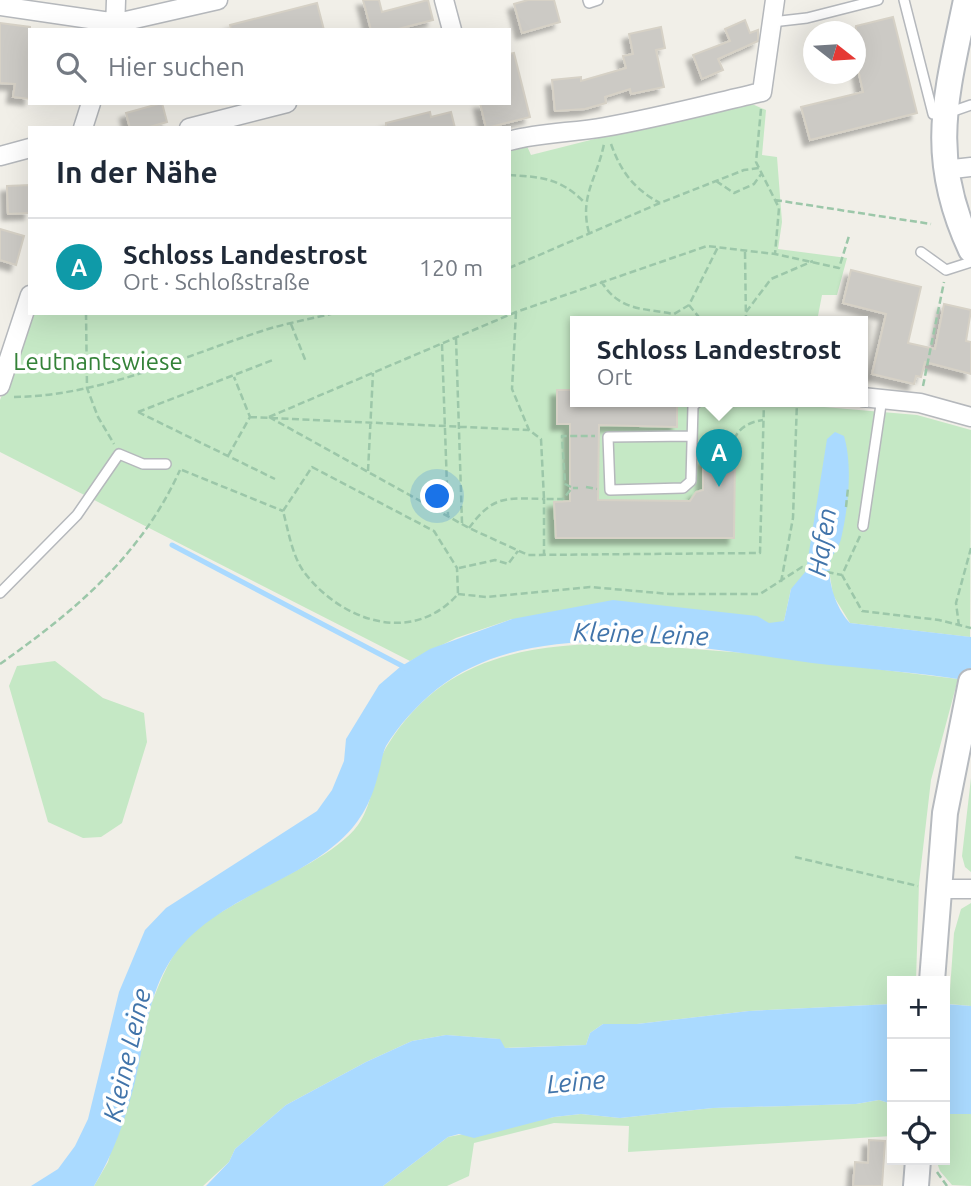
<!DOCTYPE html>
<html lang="de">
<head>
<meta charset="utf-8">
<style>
	:root { --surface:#fff; --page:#f6f6f7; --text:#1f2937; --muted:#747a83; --line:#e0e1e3; --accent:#ea4335 }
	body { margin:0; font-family:Ubuntu,sans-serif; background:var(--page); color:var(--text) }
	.controls { position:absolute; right:21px; bottom:21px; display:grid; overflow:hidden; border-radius:0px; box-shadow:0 7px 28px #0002 }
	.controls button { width:63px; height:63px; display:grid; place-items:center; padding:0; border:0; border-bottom:2px solid var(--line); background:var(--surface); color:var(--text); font:35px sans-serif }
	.compass { position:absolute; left:803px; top:21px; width:63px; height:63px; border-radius:50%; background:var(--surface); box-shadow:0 7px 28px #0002; rotate:107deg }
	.you { position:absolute; left:438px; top:497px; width:24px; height:24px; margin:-18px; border:5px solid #fff; border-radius:50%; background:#1a73e8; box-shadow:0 0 0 10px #1a73e833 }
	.badge { display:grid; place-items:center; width:46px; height:46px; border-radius:50%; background:var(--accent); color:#fff; font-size:23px; font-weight:700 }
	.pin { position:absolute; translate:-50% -58px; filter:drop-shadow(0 2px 4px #0008) }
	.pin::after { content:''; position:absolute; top:37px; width:24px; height:21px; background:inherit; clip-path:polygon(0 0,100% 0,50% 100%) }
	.popup { position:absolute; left:570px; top:316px; width:298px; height:91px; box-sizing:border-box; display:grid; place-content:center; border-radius:0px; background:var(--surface); filter:drop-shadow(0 2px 5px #0005); font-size:23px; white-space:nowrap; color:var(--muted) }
	.popup b { font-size:26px; color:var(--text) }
	.popup::after { content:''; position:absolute; left:50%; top:100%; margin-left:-14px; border:14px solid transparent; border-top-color:var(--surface) }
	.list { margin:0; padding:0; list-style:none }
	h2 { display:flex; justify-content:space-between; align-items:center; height:91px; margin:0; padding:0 28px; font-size:30px }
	h2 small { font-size:23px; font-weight:400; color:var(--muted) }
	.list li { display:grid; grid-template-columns:46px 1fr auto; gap:21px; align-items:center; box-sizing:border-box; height:98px; padding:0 28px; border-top:2px solid var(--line) }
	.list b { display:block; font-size:26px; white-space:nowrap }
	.list p { margin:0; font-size:23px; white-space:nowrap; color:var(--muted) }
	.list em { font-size:23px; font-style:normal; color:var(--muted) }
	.icon { flex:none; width:38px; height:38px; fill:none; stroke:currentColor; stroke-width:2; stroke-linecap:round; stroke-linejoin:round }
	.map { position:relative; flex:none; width:971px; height:1186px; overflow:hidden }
	.search { position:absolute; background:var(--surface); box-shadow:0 7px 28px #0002; left:28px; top:28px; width:483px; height:77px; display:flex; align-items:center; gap:18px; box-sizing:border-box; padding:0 24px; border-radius:0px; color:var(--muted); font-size:26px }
	.panel { position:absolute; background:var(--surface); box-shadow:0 7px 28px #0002; left:28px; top:126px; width:483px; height:189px; border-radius:0px }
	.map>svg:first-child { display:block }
	.green { fill:#c5e8c5 }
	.water { fill:#aadaff }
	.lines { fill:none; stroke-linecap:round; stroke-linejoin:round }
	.stream { stroke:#aadaff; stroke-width:5 }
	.building { fill:#cccac5; stroke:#d6d1c6; stroke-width:2; filter:url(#shadow) }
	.service-casing { stroke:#b5b8bc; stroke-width:12 }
	.minor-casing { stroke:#b5b8bc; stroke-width:21 }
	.secondary-casing { stroke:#b6babf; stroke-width:28 }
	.path { stroke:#9cc7a9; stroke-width:2.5; stroke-dasharray:7 3.5; stroke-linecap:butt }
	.service { stroke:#fff; stroke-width:9 }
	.minor { stroke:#fff; stroke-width:18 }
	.secondary { stroke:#fff; stroke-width:24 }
	.labels { text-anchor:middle; stroke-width:7; stroke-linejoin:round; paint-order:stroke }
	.park-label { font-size:24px; fill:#348238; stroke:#fff }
	.water-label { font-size:26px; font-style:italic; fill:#4174aa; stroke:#fff }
</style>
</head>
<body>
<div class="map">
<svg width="971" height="1186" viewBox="0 0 971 1186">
	<defs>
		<filter id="shadow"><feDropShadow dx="-6" dy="6" stdDeviation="2" flood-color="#0004"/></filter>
	</defs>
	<rect width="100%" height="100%" fill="#f1efe8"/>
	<path class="green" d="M745 101 766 110 762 155 777 157 782 222 778 249 847 258 837 295H822L817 321H576V401H801V405L917 415 971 430 970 637 850 623 833 595 830 576 791 589 784 621 774 624 512 619 456 638 410 661 0 452V400L34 313H509V149L526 144 531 155Z
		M617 643 745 653 958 679 931 780 919 883 916 981H892V1004L749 1011 637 1024H603L590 1033 586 1045 504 1048 499 1039 446 1035 412 1041 366 1062 286 1105 235 1149 229 1162 203 1186H94L108 1162C125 1103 146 988 182 943 198 923 226 910 247 897 279 878 336 855 358 825 375 801 373 768 387 746 441 658 522 645 617 643Z
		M55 661 103 698 144 713 147 742 122 823 101 837 83 838 48 822 9 686 17 666Z
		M971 778V872L965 867 962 856Z
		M971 903V1006L949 1004 954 933 961 909Z
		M879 1100 892 1104V1136L628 1152 629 1126 554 1123 474 1143 469 1176 447 1186H383L448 1137 554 1117 581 1114 620 1118 713 1108 856 1104Z
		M945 1114H971V1186L952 1185 940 1171 936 1160H945Z"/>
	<path class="water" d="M835 432 844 436C853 466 848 509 841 539 839 548 831 555 830 563 827 582 837 610 850 623L971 637V681C918 672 865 669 812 663 700 648 533 612 437 689 419 703 398 726 386 746 382 754 381 766 378 775 371 803 359 825 336 844 285 888 202 903 166 968 147 1002 144 1044 135 1082 126 1118 113 1155 94 1186H31L58 1169 75 1146 88 1119 119 992 145 930 166 908 317 811 332 790 344 761 346 739 379 685 400 667 430 649 512 619 613 600 757 616 769 623 784 621 791 589 806 571 827 439Z
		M892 1004V1104L879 1100 856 1104 713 1108 620 1118 581 1114 554 1117 474 1138 459 1134 448 1137 383 1186H206L229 1162 235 1149 286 1105 366 1062 412 1041 446 1035 500 1039 505 1048 586 1045 590 1033 603 1024H637L749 1011Z
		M945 1004 971 1006V1114H945Z"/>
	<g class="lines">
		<path class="stream" d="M172 545 408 669"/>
	</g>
	<path class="building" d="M363 0H379L382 12 428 0 433 20 394 30H371Z
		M528 0H554L560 22 522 33 514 4Z
		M317 3 324 30H231L230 25Z
		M893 17 917 113 810 140 801 107 863 92 856 60V26Z
		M745 20 750 33 758 30V41L718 59 723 70 702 79 693 55 730 41 725 29Z
		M0 23 30 27V99L13 97 15 84 0 83Z
		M661 27 665 48 656 50 664 87 631 94 630 89 605 97 606 103 585 109 555 111 552 80 581 77V81L626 68 623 56 633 54 629 34Z
		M514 53 530 117 486 128 480 103H509V54Z
		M162 103 167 122 146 128H130L126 113Z
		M430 112 431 117 451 112 455 128H386V123Z
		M30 185V213L8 214 7 186Z
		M0 229 24 236 16 265 0 260Z
		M851 270 921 287 908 343 935 349 944 304 971 310 966 341 971 342V374L925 362 921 377 916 376 914 384 872 374 886 314 843 303Z
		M557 390H576V401H677V427L599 425 598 500 690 501 696 492 703 490V459H735L734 538H556L554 502 570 501V424H557Z
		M869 1140 885 1141 882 1186H853L855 1162 868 1163Z"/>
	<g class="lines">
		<defs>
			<path id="service" d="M588 0 589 3 598 0
				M904 0 933 114H945L971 105
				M772 22 807 18 878 0
				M921 252 946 270 971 262
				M692 436 608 437 610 490 683 488 691 481 693 406 699 401
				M863 526 882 398
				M0 593 77 515 119 454 143 464H166"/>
			<path id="minor" d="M444 0 452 30
				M0 6 117 23 218 0
				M115 30 116 0
				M83 128 91 103
				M189 128 287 103
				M509 141C541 132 572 133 605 127 657 118 710 104 762 92L775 0
				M0 156 30 148
				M944 170 971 167
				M0 386 30 295
				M862 397 920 403 971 417
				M937 889H971"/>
			<path id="secondary" d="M966 0C946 97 927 156 971 250
				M932 981 945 813 971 682
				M916 1186 918 1160"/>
		</defs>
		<use href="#service" class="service-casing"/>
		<use href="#minor" class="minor-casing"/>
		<use href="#secondary" class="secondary-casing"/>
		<path class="path" d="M761 109 756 162 779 208 775 254
			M611 144C621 172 634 189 660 203
			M509 175C542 177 560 178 584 202
			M716 181 734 193 754 184 762 173
			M775 200 931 224
			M589 233C579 196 597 179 604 144
			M745 252 746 321
			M509 268 660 203 744 170 759 168
			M601 281C619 311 642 308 674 314L689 305 718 247
			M689 305 702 321
			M516 312 512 389 529 430
			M746 312 771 279 813 261
			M86 313 87 388 98 417 114 444
			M291 324 306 362
			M456 338 462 523
			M442 344 448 515
			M923 386 944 282
			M14 397C101 396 181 357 262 331 286 323 311 319 335 313
			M138 412 275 479
			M138 412 273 360
			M250 417 529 430 541 439 544 499H563L572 488H578
			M269 417 469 528 528 555 760 553 764 401
			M269 417 516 312 707 246 775 254 839 268 849 236
			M705 455H731C732 434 742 423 763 420
			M228 456 250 417 234 377
			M312 467 434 531 457 568 458 594C412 646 341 621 304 572 292 556 288 529 283 511Z
			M182 470 283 511
			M368 471 373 373
			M571 487 565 484 562 436H595
			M586 487 597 489
			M846 507 848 488
			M469 528C493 495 506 498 544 499V555
			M860 536 842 575 862 611 939 620 971 628
			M459 568 495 560 508 564 518 551
			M781 582 793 518 797 401
			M458 594 486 597 590 587 670 594H760L802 567 842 575
			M959 626 956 603 971 548
			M0 664C76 610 141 556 180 470
			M795 857 918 886
			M937 1172 947 1186"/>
		<use href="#service" class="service"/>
		<use href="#minor" class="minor"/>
		<use href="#secondary" class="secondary"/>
	</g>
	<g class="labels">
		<g class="park-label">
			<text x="98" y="370">Leutnantswiese</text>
		</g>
		<g class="water-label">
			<text transform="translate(822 542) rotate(-81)" y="9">Hafen</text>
			<text transform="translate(641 634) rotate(2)" y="9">Kleine Leine</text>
			<text transform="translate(127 1055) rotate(-77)" y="9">Kleine Leine</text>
			<text transform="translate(576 1082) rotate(-5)" y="9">Leine</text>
		</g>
	</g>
</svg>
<div class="controls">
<button>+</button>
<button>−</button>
<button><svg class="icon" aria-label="locate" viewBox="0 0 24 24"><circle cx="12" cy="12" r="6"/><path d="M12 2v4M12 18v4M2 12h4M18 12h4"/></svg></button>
</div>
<svg class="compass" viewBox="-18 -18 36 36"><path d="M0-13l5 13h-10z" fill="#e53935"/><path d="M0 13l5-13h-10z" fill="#747a83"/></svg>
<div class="you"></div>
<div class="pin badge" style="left:719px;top:487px;background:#0f9aa8">A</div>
<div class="popup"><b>Schloss Landestrost</b>Ort</div>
<div class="search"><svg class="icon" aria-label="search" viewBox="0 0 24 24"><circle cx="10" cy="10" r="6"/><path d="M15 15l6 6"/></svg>Hier suchen</div>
<section class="panel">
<h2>In der Nähe<small></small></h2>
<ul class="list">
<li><span class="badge" style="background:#0f9aa8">A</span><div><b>Schloss Landestrost</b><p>Ort · Schloßstraße</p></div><em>120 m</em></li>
</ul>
</section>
</div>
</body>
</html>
